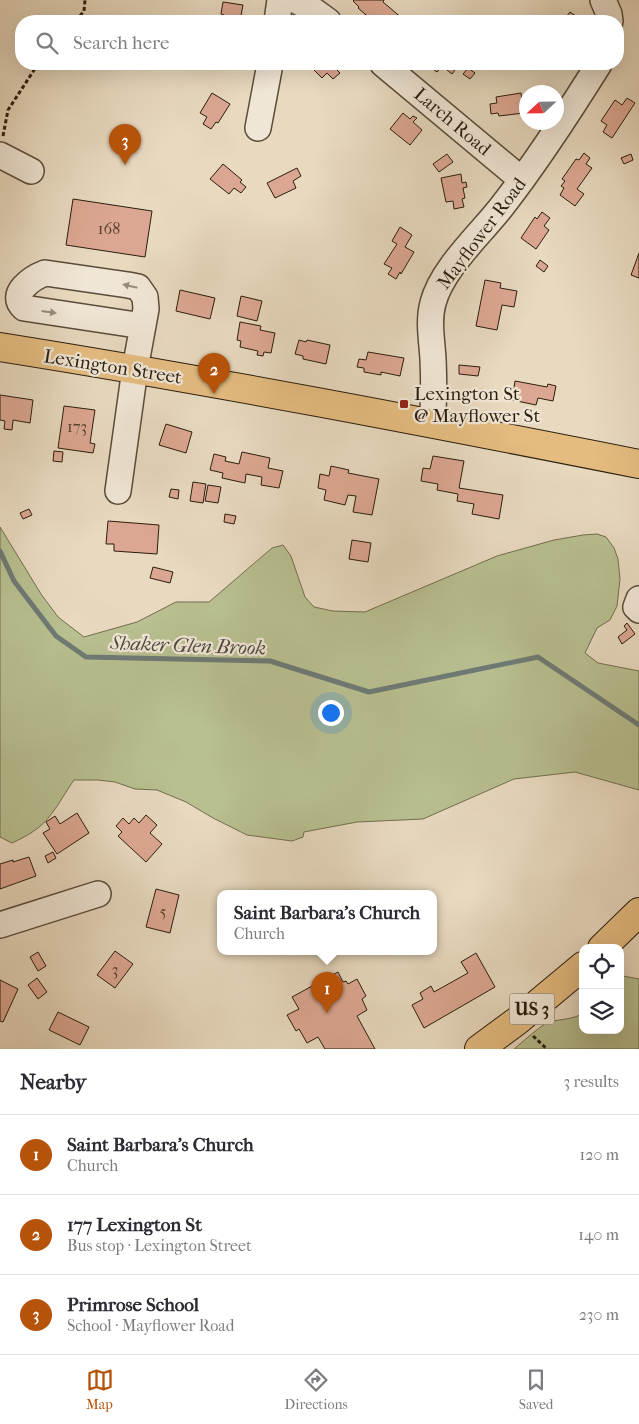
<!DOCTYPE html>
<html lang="en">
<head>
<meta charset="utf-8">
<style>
	:root { --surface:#fff; --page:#f7f7f7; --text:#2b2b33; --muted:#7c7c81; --line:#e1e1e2; --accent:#b45309 }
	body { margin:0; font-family:"IM FELL French Canon",serif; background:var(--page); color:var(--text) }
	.controls { position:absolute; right:15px; bottom:15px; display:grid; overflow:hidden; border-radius:10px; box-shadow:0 5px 20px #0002 }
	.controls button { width:45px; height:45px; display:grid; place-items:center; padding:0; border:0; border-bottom:1px solid var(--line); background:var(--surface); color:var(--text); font:25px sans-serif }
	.compass { position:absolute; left:519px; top:85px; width:45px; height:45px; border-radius:50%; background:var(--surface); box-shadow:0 5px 20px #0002; rotate:248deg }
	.you { position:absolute; left:330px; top:712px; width:18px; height:18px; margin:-12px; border:4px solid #fff; border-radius:50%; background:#1a73e8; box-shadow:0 0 0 8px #1a73e833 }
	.badge { display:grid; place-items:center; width:32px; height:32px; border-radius:50%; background:var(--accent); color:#fff; font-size:16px; font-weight:700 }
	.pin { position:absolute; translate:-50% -41px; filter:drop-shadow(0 1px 2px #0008) }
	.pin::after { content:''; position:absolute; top:26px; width:18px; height:15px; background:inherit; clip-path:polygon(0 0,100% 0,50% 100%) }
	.popup { position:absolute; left:217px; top:890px; width:220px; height:65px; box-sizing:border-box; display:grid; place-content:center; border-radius:10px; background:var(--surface); filter:drop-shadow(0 1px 4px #0005); font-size:16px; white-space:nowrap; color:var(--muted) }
	.popup b { font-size:19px; color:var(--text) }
	.popup::after { content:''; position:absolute; left:50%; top:100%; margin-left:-10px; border:10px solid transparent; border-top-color:var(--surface) }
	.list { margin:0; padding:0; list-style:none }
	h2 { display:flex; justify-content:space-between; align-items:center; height:65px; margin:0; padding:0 20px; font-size:21px }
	h2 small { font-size:16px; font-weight:400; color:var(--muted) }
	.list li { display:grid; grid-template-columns:32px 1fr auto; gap:15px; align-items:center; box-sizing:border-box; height:80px; padding:0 20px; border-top:1px solid var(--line) }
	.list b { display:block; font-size:19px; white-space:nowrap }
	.list p { margin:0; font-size:16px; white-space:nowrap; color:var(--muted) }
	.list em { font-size:16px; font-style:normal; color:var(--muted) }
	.icon { flex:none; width:28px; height:28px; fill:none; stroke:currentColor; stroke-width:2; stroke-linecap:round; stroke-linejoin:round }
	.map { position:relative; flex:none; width:639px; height:1049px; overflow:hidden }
	.search { position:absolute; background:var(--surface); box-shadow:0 5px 20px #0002; left:15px; right:15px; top:15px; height:55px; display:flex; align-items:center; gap:12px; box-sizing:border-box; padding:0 18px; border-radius:20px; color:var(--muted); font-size:19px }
	.sheet { height:305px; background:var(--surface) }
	nav { display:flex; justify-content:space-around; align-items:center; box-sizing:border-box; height:70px; border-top:1px solid var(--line); background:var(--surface); font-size:14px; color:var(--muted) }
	nav a { display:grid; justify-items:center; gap:2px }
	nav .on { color:var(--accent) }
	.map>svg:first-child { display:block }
	.green { fill:#b8bf90; stroke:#716e4e }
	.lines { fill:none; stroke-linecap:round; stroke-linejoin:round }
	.stream { stroke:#6e7a75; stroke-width:5 }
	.building { fill:#dca792; stroke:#2a1d0d }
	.minor-casing { stroke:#5a4c3a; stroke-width:28 }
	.major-casing { stroke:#2a1d0d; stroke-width:30 }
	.highway-casing { stroke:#2a1d0d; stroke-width:30 }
	.path { stroke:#2a1d0d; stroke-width:3; stroke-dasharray:4 2.5; stroke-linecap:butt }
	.minor { stroke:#f0e6d5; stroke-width:25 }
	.major { stroke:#e4bc80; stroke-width:28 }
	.highway { stroke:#e4bc80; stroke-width:28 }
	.oneway { fill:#978c7b }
	.poi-dot { fill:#8f2418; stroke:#f0e6d5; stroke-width:2 }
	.labels { text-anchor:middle; stroke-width:4.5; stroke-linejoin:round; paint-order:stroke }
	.number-label { font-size:16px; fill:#56402e }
	.shield { fill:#f0e6d5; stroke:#655949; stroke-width:1 }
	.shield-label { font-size:18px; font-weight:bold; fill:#2a1d0d }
	.street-label { font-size:19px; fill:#2a1d0d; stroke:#f0e6d5 }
	.poi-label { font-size:19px; fill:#2a1d0d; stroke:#f0e6d5; text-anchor:start }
	.water-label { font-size:20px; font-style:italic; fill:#4c4c41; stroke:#f0e6d5 }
</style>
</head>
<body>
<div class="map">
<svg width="639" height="1049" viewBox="0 0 639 1049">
	<rect width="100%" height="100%" fill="#e8d9bf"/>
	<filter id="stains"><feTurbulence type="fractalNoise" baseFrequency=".004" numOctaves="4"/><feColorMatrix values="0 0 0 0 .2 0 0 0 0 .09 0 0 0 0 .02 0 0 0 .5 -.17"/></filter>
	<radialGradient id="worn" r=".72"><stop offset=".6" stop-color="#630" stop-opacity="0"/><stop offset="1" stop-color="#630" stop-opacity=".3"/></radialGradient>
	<path class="green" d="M0 527 41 594 58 617 84 637 137 622 176 602H209L272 548 283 545 291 556 305 597 314 607 333 611 365 612 497 556 554 540 583 535 597 534 606 537 614 548 618 559 620 579 617 606 610 620 597 628 585 653 598 663 639 671V790L575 772 514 779 423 819 357 822 304 832 303 837 292 841 247 835 213 818 186 802 157 790 135 789 115 782 98 780H74C66 791 60 803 52 813 42 828 27 836 12 843L0 837Z
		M623 976 639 979V1049H514C524 1041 534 1031 545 1024 557 1018 572 1021 583 1013V1030H620V978Z"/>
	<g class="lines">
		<path class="stream" d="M0 551 14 581 56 636 86 657 270 661 369 692 538 657 639 725"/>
	</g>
	<path class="building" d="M354 0H384L383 2 403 19 402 21H373L358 8 359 7 353 1Z
		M223 2 243 5 240 21H223L224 15 221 14Z
		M570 12 583 21H563Z
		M308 64H335L336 65 334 67 340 73 333 79 327 73 322 78Z
		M426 64H455L458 66 452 74 442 66 437 72Z
		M468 68 475 73 470 79 463 74Z
		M212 93 230 104 218 123 216 122 211 129 203 124 207 117 200 113Z
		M521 93 524 113 499 116 498 113 491 114 490 104 497 103 496 97Z
		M627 98 635 103 612 138 603 132 607 125 601 121 615 100 622 105Z
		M403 113 410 119 413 116 417 118 413 122 422 130 410 145 390 129Z
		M584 153 590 158 586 164 592 168 577 189 584 194 575 206 560 195 564 188 561 186 565 181 562 179 576 159 579 160Z
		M447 154 453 162 439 172 433 164Z
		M631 154 633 160 624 164 621 158Z
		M223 164 242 180 240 182 246 187 241 193 234 188 229 194 210 179Z
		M297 168 301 176 293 181 296 188 275 198 267 183Z
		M461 174 462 183 466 182 467 187 463 188 465 198 462 199 464 207 454 209 453 201 446 202 441 178Z
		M73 199 152 211 145 257 66 245Z
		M542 212 550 218 544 226 549 230 536 249 521 238 535 217 537 219Z
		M400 227 412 235 405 247 414 252 401 274 400 272 396 279 388 274 392 268 384 264 397 244 392 241Z
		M639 253V278L631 275Z
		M540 260 548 266 544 272 536 266Z
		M485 280 501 283 500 288 517 291 514 307 502 305 497 330 476 326Z
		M180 290 215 298 210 319 176 311Z
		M241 296 262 301 257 321 237 316Z
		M240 322 261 326 260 330 275 333 271 353 264 352 263 356 257 355 258 351 240 347 241 341 237 340Z
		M299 340 306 342 307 340 330 345 326 364 303 359V356L295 354Z
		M368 352 404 358 400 376 381 372V375L364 372V368L357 367 359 359 366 360Z
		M459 365 480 367 478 376 459 374Z
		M515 381 547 387 548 384 556 386 553 401 538 398 536 405 512 400Z
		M0 395 33 400 30 423 13 420 12 430 4 429 5 421 0 420Z
		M64 406 95 410 90 443 95 444 93 453 58 448Z
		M166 424 192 432 186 453 159 445Z
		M54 451 63 452 62 462 53 461Z
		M242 452 270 458 268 468 283 471 279 488 261 485 262 477 246 474 245 483 222 478 223 473 210 470 214 454 226 457 225 461 239 464Z
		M433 456 464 461 459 488 503 495 499 519 472 514 474 504 457 501 458 494 437 490 438 484 421 481 423 468 430 469Z
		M331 466 349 470 348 473 379 479 372 515 353 512 356 496 348 495 345 505 324 500 326 490 318 488 320 474 329 476Z
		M193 482 206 484 203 503 190 501Z
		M208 485 221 487 218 503 205 501Z
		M171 489 179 490 178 499 169 497Z
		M29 509 32 515 23 519 20 513Z
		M225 514 236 516 234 524 224 522Z
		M108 521 159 525 157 554 114 551V544H106Z
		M352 540 371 543 368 562 349 559Z
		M153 567 173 572 170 583 150 578Z
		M627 623 635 634 622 644 618 637 627 630 624 626Z
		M77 813 89 833 57 854 43 833 50 829 46 822 55 816 60 824Z
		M146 815 157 825 150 833 162 844 146 862 118 836 122 832 116 826 123 818 129 824 134 818 139 823Z
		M53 852 56 858 48 863 45 856Z
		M29 857 36 876 0 889V864L13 860V862Z
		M156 889 179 895 170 933 146 927Z
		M115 951 133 964 115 988 97 975Z
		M38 952 46 966 38 971 30 957Z
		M476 953 495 987 424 1028 412 1005 423 999 420 993 431 986 434 992 468 973 461 962Z
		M338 972 343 982 346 981 348 984 357 979 366 996 362 999 367 1010 357 1016 375 1049H325L318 1037 307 1043 299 1029 296 1031 287 1015 299 1009 292 997Z
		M37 978 47 992 38 999 28 985Z
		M0 980 18 989 3 1022 0 1021Z
		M58 1012 89 1027 80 1045 49 1030Z"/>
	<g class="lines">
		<defs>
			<path id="minor" d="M295 0 310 8 328 21
				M603 0 609 14 610 21
				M277 21 280 0
				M383 64 522 180
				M258 128 270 64
				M0 155 31 171
				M432 424C434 402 434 381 433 359 432 341 428 321 433 303 442 268 481 234 503 205 538 160 569 112 599 64
				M118 491 135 369 146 309 145 297 138 287 128 285 45 273C32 278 8 294 24 308L143 326
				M639 599 636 607 639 610
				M0 925 98 894"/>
			<path id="major" d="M0 347C214 381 426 422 639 464"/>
			<path id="highway" d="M602 948 639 912
				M479 1049 517 1021 583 966"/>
		</defs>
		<use href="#minor" class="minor-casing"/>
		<use href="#major" class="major-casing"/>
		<use href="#highway" class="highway-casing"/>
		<path class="path" d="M76 21 84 11 85 0
			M3 136 8 110 38 64
			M533 1036 547 1049"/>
		<use href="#minor" class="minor"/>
		<use href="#major" class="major"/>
		<use href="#highway" class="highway"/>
	</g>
	<defs><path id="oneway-solid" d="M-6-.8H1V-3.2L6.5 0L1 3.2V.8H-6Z" transform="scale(1.25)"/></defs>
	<g class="oneway">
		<use href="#oneway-solid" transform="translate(130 286) rotate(-167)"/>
		<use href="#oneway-solid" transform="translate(49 312) rotate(8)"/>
	</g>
	<rect class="poi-dot" x="399" y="399" width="10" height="10" rx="2.5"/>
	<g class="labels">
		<g class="number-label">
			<text x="109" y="234">168</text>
			<text x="77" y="432">173</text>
			<text x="163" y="917">5</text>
			<text x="115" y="975">3</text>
		</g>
		<rect class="shield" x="509.5" y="993.5" width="45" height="31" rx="4"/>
		<g class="shield-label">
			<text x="532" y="1015">US 3</text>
		</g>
		<g class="street-label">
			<text transform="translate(453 121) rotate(40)" y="7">Larch Road</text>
			<text transform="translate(481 233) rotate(-53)" y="7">Mayflower Road</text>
			<text transform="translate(113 366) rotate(9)" y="7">Lexington Street</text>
		</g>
		<g class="poi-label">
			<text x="414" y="400">Lexington St<tspan x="414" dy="22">@ Mayflower St</tspan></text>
		</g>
		<g class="water-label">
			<text transform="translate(188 645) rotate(2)" y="7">Shaker Glen Brook</text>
		</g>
	</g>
	<rect width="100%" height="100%" filter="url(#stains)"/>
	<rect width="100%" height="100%" fill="url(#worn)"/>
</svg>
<div class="controls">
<button><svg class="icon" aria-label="locate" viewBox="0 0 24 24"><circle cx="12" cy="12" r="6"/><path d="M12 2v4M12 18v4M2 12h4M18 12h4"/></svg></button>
<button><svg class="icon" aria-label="layers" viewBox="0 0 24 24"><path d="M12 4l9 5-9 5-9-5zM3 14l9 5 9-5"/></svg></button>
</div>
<svg class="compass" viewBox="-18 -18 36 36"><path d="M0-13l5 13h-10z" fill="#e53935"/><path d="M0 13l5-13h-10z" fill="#7c7c81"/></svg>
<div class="you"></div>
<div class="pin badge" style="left:327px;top:1013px">1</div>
<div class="popup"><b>Saint Barbara's Church</b>Church</div>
<div class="pin badge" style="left:214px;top:394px">2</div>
<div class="pin badge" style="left:125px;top:165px">3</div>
<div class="search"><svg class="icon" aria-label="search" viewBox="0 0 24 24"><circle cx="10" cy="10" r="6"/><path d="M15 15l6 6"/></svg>Search here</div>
</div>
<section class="sheet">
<h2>Nearby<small>3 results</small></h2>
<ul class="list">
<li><span class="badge">1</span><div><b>Saint Barbara's Church</b><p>Church</p></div><em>120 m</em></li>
<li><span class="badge">2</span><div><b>177 Lexington St</b><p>Bus stop · Lexington Street</p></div><em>140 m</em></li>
<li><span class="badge">3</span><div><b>Primrose School</b><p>School · Mayflower Road</p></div><em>230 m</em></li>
</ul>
</section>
<nav>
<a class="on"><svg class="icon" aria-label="map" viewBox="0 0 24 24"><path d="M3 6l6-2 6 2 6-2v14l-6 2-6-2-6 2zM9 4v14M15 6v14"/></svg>Map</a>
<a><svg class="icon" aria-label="directions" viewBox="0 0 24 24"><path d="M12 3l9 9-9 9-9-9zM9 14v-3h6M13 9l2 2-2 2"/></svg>Directions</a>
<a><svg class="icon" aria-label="saved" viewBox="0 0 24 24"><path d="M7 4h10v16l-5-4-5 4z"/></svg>Saved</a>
</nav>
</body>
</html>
